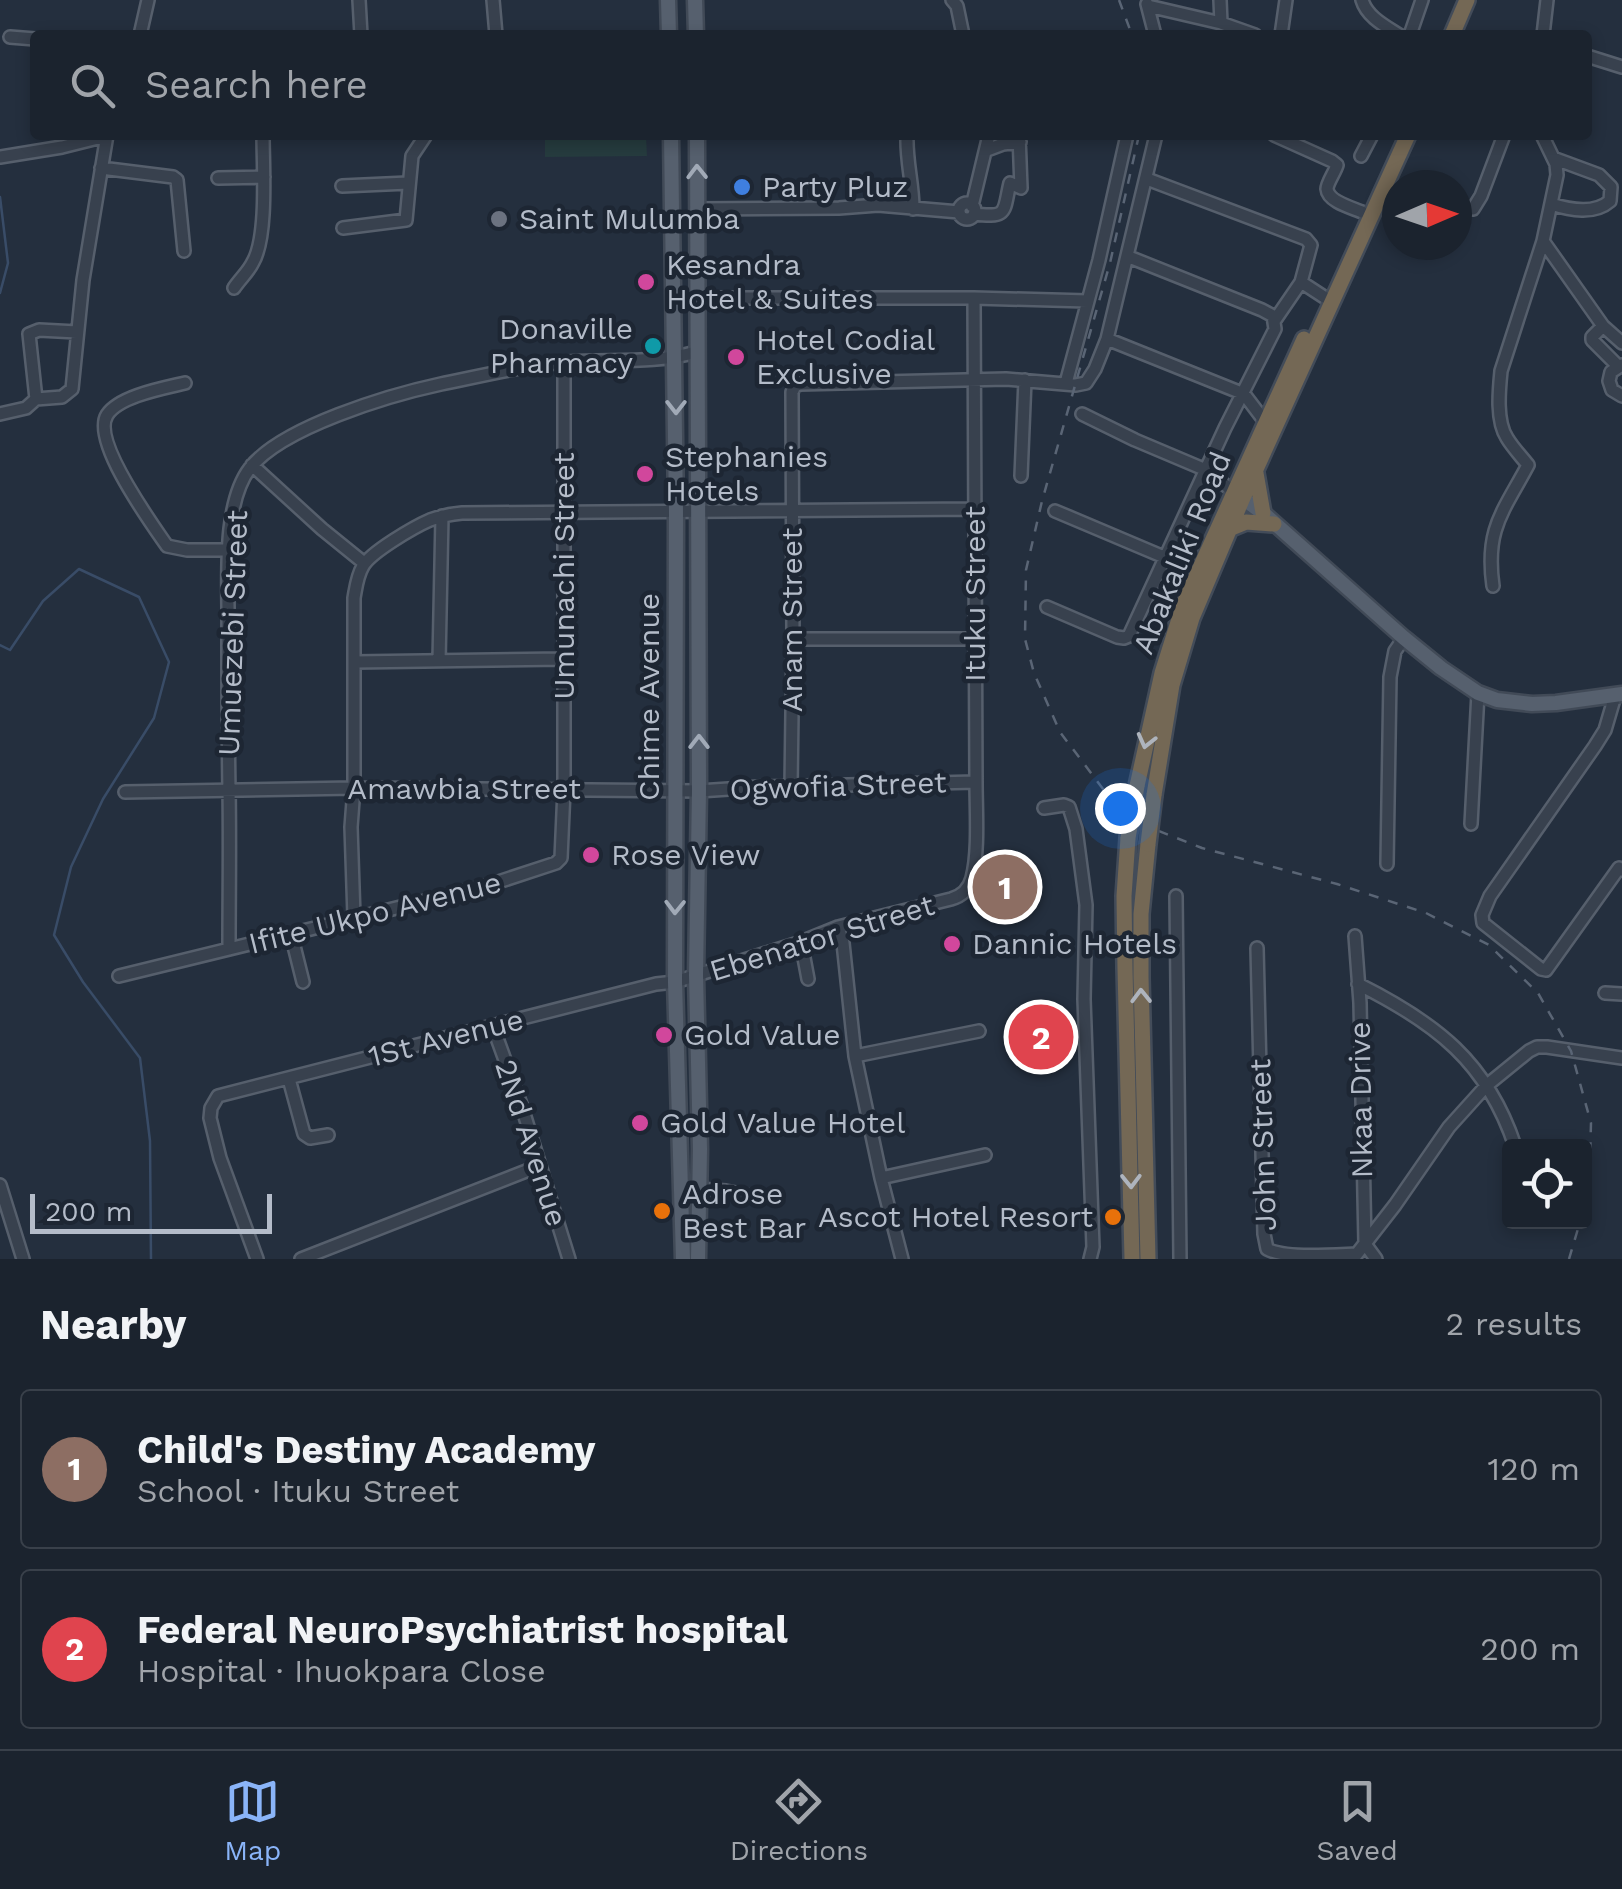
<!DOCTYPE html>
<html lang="en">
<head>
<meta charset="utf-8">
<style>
	:root { --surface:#1b232e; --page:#282f3a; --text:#f1f3f6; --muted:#a0a4aa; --line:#39404a; --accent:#8ab4f8 }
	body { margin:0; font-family:"Work Sans",sans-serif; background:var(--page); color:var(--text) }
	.controls { position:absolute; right:30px; bottom:30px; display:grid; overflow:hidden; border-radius:10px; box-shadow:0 5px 15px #0003 }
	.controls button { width:90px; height:90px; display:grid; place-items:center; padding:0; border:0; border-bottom:2px solid var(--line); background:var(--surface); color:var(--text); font:50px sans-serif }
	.compass { position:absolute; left:1382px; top:170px; width:90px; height:90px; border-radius:50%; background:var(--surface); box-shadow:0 5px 15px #0003; rotate:88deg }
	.scale { position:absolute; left:30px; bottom:25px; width:242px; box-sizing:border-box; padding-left:10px; border:5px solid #b4bcc9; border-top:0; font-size:28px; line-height:35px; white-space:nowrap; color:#b4bcc9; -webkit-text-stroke:8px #1d2633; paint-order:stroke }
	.you { position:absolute; left:1120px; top:808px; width:35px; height:35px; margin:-25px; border:8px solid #fff; border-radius:50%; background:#1a73e8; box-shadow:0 0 0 15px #1a73e833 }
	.badge { display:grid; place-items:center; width:65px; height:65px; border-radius:50%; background:var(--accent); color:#fff; font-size:32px; font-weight:700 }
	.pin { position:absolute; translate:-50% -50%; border:5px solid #fff; box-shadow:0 2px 10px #0006 }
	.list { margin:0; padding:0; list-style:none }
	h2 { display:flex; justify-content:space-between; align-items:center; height:130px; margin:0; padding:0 40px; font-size:42px }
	h2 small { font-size:32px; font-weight:400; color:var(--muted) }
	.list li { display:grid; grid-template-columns:65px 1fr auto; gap:30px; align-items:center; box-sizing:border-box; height:160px; margin:0 20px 20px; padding:0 20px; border:2px solid var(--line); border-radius:10px }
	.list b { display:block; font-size:38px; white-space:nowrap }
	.list p { margin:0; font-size:32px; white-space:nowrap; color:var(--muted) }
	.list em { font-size:32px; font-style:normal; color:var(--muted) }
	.icon { flex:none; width:55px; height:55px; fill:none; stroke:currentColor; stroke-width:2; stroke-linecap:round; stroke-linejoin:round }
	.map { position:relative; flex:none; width:1622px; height:1259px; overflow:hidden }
	.search { position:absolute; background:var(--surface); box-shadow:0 5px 15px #0003; left:30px; right:30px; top:30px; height:110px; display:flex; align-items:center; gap:25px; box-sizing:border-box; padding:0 35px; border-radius:10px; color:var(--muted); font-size:38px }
	.sheet { height:490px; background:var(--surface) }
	nav { display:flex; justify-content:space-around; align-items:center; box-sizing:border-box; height:140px; border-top:2px solid var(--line); background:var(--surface); font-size:28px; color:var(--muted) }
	nav a { display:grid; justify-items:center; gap:5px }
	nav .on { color:var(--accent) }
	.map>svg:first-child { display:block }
	.green { fill:#263c3f }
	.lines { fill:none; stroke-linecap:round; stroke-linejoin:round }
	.stream { stroke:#394c67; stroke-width:2.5 }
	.minor-casing { stroke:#565f6c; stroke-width:16 }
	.major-casing { stroke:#414a57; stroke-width:19 }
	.highway-casing { stroke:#434c59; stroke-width:20 }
	.minor { stroke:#38414e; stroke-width:11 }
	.major { stroke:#56606e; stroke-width:14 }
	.highway { stroke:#746855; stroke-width:15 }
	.rail { stroke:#5a6575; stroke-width:2.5; stroke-dasharray:10 10; stroke-linecap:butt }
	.highway-bridge-casing { stroke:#434c59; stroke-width:20; stroke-linecap:butt }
	.highway-bridge { stroke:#746855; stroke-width:15 }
	.oneway { stroke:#a1aab7 }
	.oneway2 { stroke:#aeb4bd }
	.shop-dot { fill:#3f7fe0; stroke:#1d2633; stroke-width:4 }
	.worship-dot { fill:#6b7280; stroke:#1d2633; stroke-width:4 }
	.hotel-dot { fill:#d1479c; stroke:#1d2633; stroke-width:4 }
	.culture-dot { fill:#0f9aa8; stroke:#1d2633; stroke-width:4 }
	.food-dot { fill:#e8710a; stroke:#1d2633; stroke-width:4 }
	.labels { text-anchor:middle; stroke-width:9; stroke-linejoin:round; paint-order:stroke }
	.poi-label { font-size:30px; fill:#b4bcc9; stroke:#1d2633; text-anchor:start }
	.street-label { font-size:30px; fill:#b4bcc9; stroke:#1d2633 }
</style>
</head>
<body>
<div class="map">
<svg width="1622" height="1259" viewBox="0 0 1622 1259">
	<rect width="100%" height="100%" fill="#242f3e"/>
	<path class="green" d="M545 135H646L647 156 545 157Z"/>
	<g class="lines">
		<path class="stream" d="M0 197 8 263 0 293
			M0 645 10 650 43 601 79 569 139 597 169 662 154 718 103 799 71 867 54 935 83 982 140 1058 150 1141 151 1259"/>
		<defs>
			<path id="minor" d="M359 0 361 35
				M493 0 496 35
				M952 0 957 6 963 35
				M1220 0 1221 23
				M1362 0C1367 17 1385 26 1399 35
				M1147 4 1155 35
				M1148 6 1221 23 1255 35
				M140 35 148 0
				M1281 35 1286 0
				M1410 35 1422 0
				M1543 35 1547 0
				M10 37 35 39
				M1587 56 1622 67
				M907 135C906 162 913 183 913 209
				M1274 135 1332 161 1337 165C1335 172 1327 183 1327 189 1328 202 1353 208 1362 212
				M1542 135 1556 164 1557 175 1543 241 1603 326 1592 337V340L1618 366
				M987 150 1003 144 1020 142
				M1361 156 1372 135
				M0 157 62 147 106 136
				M101 168 173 177 177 180 184 251
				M218 178 264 177
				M1147 179 1306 239 1311 245 1301 282 1324 297
				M342 186 408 183
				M959 211a8 8 0 1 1 16 0a8 8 0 1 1-16 0Z
				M1551 204C1570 210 1594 215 1610 201L1611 187 1599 175 1553 158
				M972 206 989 135
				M697 209 839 208 878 205 959 212
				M1473 209 1481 196 1504 135
				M974 214C1009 218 1003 212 1010 183L1021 188 1019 135
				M343 228 406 220 412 156 426 135
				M234 288C240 279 249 271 253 262 268 236 263 166 263 135
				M696 298H974L1088 301
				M1275 320 1301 282
				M1603 326 1622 343
				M1107 339 1244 394 1266 423
				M1622 365 1611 372 1609 381 1612 390 1622 396
				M185 383C164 388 119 396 107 415 91 441 152 524 167 546L187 550H229
				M1066 383 1099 260 1127 135
				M36 399 29 334 39 330 77 332
				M0 414 26 408 36 399 62 397 72 389 83 280 107 135
				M1082 414 1135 440 1206 470 1234 492
				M252 465 322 529 364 563
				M1021 476 1025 380
				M1055 511 1164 557
				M1493 586C1485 529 1503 512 1528 465 1521 456 1513 448 1507 438 1496 421 1499 391 1501 371L1543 241
				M1047 607 1117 637 1124 638 1129 636 1225 428 1275 329 1273 316 1262 310 1129 257
				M793 639H974
				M439 661 442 516
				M355 662 563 659
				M1615 696 1605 730 1595 746 1490 896 1482 915 1483 923 1541 969 1546 970 1619 868 1622 870
				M791 787 793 639 792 392 795 386 800 384 1006 379 1076 385 1086 383 1095 369 1107 339 1156 135
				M125 792 354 788 699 791 758 787 976 782
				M1044 808 1064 805 1069 807 1076 829 1086 905 1084 999 1093 1247 1090 1259
				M1471 824 1478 693
				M1387 864 1390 677 1395 651 1404 638
				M1176 896 1180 1259
				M354 917 351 827 354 788V598C356 587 357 576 363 566 371 552 414 527 430 520 441 516 451 514 462 513L974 509
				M838 927 843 943 855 1056 881 1178 902 1259
				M291 934 303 982
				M1355 936 1360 1003 1365 1244 1376 1259
				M801 942 808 979
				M1257 948 1264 1234 1267 1249C1285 1259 1333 1255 1356 1254
				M229 949C229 896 230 843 229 790 228 737 228 684 228 631 229 585 221 506 250 468 282 427 390 395 441 384 480 376 530 364 568 362 611 359 655 364 696 352
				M119 976 486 886 556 863 561 858 564 790V362
				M1358 984C1436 1023 1487 1062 1515 1146
				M1605 993 1622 994
				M493 1027 522 1107 569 1259
				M855 1056 979 1031
				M289 1079 304 1134 310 1138 328 1135
				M881 1178 985 1155
				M0 1185 23 1259
				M699 1189 726 1191 760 1198
				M257 1259 220 1158 210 1118 211 1108 218 1096 656 984 675 982 801 942 838 927 951 899C962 896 969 889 972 878 979 852 976 810 976 782L974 298
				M301 1259 539 1166
				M1353 1259 1395 1205 1449 1127 1486 1086 1529 1051 1537 1047H1547L1622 1058"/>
			<path id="major" d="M668 0 669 35
				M695 0 696 35
				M671 135 676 512 675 982 683 1259
				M697 135 699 791 696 975 700 1149 698 1259
				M1237 494 1263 513 1404 638 1441 668 1478 693 1497 700 1532 704 1556 703 1622 694"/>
			<path id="highway" d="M1452 35 1467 0
				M1256 473 1263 513
				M1229 529 1246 522 1274 524
				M1137 786 1162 673 1184 603 1304 339
				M1154 795 1172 685 1192 618 1242 500 1408 135
				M1128 838 1124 896 1125 968 1132 1259
				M1148 1259 1141 977V914L1148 844"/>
		</defs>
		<use href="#minor" class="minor-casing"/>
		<use href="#major" class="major-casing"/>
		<use href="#highway" class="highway-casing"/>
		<use href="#minor" class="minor"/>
		<use href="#major" class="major"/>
		<use href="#highway" class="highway"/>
		<path class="rail" d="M1119 0 1132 35
			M1139 135 1110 263 1042 501 1026 570 1025 639 1034 673 1060 732 1106 793 1146 826 1202 848 1337 884 1426 913 1489 945 1538 993 1571 1051 1591 1123 1589 1195 1584 1208
			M1569 1259 1580 1222"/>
		<defs>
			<path id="highway-bridge" d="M1128 838 1137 786
				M1148 844 1154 795"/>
		</defs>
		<use href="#highway-bridge" class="highway-bridge-casing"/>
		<use href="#highway-bridge" class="highway-bridge"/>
	</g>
	<defs><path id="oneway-chevron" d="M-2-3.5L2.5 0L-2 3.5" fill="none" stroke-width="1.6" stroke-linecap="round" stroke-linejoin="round" transform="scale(2.5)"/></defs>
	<g class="oneway">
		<use href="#oneway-chevron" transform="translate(697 172) rotate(-91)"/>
		<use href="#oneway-chevron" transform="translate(676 407) rotate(90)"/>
		<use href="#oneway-chevron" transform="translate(699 742) rotate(-90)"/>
		<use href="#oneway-chevron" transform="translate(675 907) rotate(91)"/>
	</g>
	<g class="oneway2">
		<use href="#oneway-chevron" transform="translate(1146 741) rotate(104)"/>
		<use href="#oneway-chevron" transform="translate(1141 996) rotate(-91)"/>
		<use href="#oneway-chevron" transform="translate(1131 1181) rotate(89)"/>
	</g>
	<circle class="shop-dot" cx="742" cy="187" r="10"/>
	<circle class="worship-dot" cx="499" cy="219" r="10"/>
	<g class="hotel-dot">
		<circle cx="646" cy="282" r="10"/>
		<circle cx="736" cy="357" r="10"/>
		<circle cx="645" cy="474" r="10"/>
		<circle cx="591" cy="855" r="10"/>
		<circle cx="952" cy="944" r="10"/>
		<circle cx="664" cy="1035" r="10"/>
		<circle cx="640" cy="1123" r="10"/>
	</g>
	<circle class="culture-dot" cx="653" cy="346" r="10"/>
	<g class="food-dot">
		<circle cx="662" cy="1211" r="10"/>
		<circle cx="1113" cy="1217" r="10"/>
	</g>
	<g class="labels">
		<g class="poi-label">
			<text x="762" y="197">Party Pluz</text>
			<text x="519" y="229">Saint Mulumba</text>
			<text x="666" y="275">Kesandra<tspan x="666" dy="34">Hotel &amp; Suites</tspan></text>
			<text x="633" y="339" text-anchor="end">Donaville<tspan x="633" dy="34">Pharmacy</tspan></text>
			<text x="756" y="350">Hotel Codial<tspan x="756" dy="34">Exclusive</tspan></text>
			<text x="665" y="467">Stephanies<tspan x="665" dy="34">Hotels</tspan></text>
			<text x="611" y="865">Rose View</text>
			<text x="972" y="954">Dannic Hotels</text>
			<text x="684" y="1045">Gold Value</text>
			<text x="660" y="1133">Gold Value Hotel</text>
			<text x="682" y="1204">Adrose<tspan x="682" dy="34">Best Bar</tspan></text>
			<text x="1093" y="1227" text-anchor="end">Ascot Hotel Resort</text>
		</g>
		<g class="street-label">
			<text transform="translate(1182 553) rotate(-68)" y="10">Abakaliki Road</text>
			<text transform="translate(564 576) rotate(-90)" y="10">Umunachi Street</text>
			<text transform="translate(975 594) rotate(-90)" y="10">Ituku Street</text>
			<text transform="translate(792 620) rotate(-90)" y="10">Anam Street</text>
			<text transform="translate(233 633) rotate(-88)" y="10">Umuezebi Street</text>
			<text transform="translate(649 697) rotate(-90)" y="10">Chime Avenue</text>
			<text transform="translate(838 786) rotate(-2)" y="10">Ogwofia Street</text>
			<text x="464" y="799">Amawbia Street</text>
			<text transform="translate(375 913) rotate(-14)" y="10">Ifite Ukpo Avenue</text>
			<text transform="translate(822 938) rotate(-17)" y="10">Ebenator Street</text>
			<text transform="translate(446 1038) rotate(-14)" y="10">1St Avenue</text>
			<text transform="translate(1361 1100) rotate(-91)" y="10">Nkaa Drive</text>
			<text transform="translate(531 1143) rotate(72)" y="10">2Nd Avenue</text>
			<text transform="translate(1263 1145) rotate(-92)" y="10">John Street</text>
		</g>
	</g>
</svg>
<div class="controls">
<button><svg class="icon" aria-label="locate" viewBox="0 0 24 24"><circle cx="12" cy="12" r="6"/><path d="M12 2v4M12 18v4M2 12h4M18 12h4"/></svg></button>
</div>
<svg class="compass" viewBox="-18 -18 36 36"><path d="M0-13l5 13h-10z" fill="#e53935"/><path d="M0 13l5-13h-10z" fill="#a0a4aa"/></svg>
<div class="scale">200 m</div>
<div class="you"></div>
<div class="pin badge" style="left:1005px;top:887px;background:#8d6e63">1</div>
<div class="pin badge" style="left:1041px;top:1037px;background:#e0444e">2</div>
<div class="search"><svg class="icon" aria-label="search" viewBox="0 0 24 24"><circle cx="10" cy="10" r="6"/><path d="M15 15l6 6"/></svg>Search here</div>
</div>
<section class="sheet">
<h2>Nearby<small>2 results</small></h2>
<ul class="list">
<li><span class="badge" style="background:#8d6e63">1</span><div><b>Child's Destiny Academy</b><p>School · Ituku Street</p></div><em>120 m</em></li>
<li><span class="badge" style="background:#e0444e">2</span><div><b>Federal NeuroPsychiatrist hospital</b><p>Hospital · Ihuokpara Close</p></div><em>200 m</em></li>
</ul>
</section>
<nav>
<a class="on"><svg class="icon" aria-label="map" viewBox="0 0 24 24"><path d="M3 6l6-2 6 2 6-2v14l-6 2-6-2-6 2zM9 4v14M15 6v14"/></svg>Map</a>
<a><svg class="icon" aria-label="directions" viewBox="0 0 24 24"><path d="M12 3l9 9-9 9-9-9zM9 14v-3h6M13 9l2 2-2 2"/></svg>Directions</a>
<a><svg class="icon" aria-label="saved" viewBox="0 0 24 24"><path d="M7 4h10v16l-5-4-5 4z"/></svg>Saved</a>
</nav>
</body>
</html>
